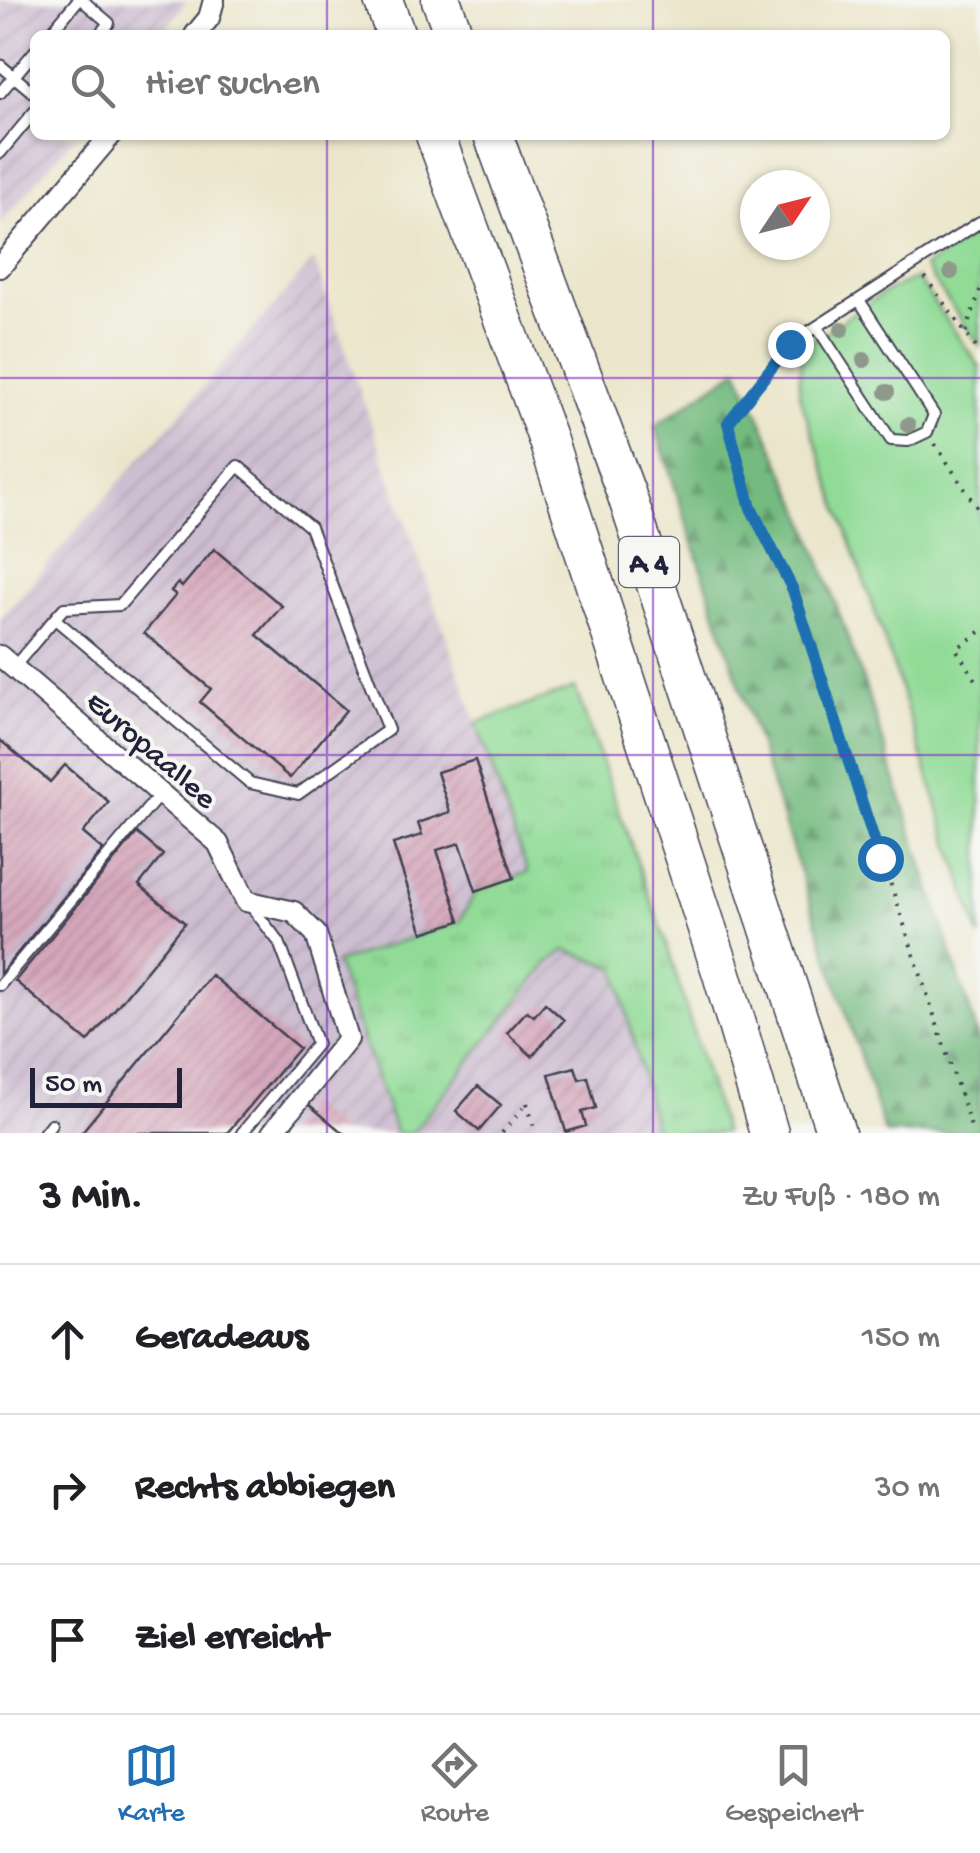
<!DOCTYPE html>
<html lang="de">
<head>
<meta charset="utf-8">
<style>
	:root { --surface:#fff; --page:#f6f6f6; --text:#202124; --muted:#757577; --line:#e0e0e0; --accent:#1f6fb2 }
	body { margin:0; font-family:"Gochi Hand",sans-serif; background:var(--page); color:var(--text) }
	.compass { position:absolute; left:740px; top:170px; width:90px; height:90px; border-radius:50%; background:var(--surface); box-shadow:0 2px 8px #0004; rotate:55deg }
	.scale { position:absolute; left:30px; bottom:25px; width:152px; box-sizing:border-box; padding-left:10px; border:5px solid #22223b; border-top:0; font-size:28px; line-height:35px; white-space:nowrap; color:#22223b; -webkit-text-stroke:8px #f6f6f2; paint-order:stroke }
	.stop { position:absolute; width:30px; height:30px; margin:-22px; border:8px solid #1f6fb2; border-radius:50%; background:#fff }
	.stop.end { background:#1f6fb2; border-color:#fff; box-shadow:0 2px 10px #0008 }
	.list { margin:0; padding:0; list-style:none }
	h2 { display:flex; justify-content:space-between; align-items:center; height:130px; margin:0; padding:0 40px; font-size:42px }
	h2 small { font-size:32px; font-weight:400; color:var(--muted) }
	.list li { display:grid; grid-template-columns:65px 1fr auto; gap:30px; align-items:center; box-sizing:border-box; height:150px; padding:0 40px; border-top:2px solid var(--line) }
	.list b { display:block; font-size:38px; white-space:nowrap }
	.list em { font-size:32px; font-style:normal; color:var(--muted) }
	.icon { flex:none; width:55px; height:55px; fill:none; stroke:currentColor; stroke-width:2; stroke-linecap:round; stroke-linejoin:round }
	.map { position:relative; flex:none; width:980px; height:1133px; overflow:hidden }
	.search { position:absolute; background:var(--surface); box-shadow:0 2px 8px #0004; left:30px; right:30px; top:30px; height:110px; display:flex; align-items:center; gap:25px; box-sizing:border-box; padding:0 35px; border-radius:15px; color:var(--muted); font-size:38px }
	.sheet { height:580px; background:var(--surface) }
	nav { display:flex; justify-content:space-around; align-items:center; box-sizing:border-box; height:140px; border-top:2px solid var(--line); background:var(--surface); font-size:28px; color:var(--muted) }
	nav a { display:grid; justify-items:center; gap:5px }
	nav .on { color:var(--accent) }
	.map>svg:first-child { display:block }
	.industrial { fill:url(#industrial-furrows) }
	.grass { fill:url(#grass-tufts); stroke:#5a7e69; stroke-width:2.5 }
	.forest { fill:url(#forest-firs); stroke:#4b6e5e; stroke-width:2.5 }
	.park { fill:#91db97; stroke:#5a7e69; stroke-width:2.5 }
	.building { fill:url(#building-hatch) }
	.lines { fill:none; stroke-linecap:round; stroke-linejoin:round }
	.service-casing { stroke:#403f51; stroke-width:14 }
	.minor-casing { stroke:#403f51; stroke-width:24 }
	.motorway-casing { stroke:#403f51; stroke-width:41 }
	.path { stroke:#403f51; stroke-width:4; stroke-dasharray:2.5 8; stroke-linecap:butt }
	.service { stroke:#fff; stroke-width:10 }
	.minor { stroke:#fff; stroke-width:20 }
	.motorway { stroke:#fff; stroke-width:38 }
	.tree { fill:#8f998b }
	.route { stroke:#1f6fb2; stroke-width:12 }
	.grid { fill:none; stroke:#7b2cbf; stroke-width:2.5; stroke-opacity:0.55 }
	.labels { text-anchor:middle; stroke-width:8; stroke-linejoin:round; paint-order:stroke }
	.shield { fill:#f6f6f2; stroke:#626272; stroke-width:2.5 }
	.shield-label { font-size:30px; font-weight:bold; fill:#22223b }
	.street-label { font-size:32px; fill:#22223b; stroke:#f6f6f2 }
</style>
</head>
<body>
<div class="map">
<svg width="980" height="1133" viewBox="0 0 980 1133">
	<defs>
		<pattern id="industrial-furrows" width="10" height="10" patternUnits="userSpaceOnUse" patternTransform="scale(2.5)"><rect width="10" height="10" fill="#cebed1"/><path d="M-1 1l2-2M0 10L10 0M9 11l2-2" fill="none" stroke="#b1a3b4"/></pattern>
		<pattern id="grass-tufts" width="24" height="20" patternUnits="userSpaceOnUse" patternTransform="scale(2.5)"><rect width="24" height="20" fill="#91db97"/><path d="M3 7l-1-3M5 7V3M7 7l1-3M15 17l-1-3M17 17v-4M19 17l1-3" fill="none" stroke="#7dbc83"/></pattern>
		<pattern id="forest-firs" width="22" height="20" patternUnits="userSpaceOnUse" patternTransform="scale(2.5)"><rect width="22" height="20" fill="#74bb80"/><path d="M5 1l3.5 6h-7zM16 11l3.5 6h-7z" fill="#5f986a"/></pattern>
		<pattern id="building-hatch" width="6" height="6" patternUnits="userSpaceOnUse" patternTransform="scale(2.5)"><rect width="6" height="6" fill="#d6a7bc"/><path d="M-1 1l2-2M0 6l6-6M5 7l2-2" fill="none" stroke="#b78fa2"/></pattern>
	</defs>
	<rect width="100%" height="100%" fill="#f6f6f2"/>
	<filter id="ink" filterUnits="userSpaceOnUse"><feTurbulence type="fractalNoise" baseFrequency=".01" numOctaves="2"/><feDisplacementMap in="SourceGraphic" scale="20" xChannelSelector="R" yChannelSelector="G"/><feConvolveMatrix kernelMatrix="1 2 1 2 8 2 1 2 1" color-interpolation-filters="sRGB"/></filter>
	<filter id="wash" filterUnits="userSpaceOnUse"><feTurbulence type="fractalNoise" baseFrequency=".0048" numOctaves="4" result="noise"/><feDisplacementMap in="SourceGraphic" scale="40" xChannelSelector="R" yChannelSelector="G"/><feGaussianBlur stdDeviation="2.25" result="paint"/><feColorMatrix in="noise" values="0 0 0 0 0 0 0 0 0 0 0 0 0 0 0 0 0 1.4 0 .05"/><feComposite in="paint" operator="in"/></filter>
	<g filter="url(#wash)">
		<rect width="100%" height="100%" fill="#ebe6cb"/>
		<path class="industrial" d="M0 0H186L162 35H35V135H76L0 224Z
			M314 260 529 872 565 949 616 968 656 1133H0V619Z"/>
		<path class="grass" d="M575 688 666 942 724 1133H656L616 968 566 950 549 962 412 1133H396L336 963 460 921 476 891 528 872 476 723Z"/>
		<path class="forest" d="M738 369 804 515 864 683 970 1011 980 1043V1133H885L655 426Z"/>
		<path class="park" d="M980 231V346L924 267Z
			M917 278 980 367V938L890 656 799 394 801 348 885 292Z"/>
		<g id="blocks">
			<path class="building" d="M214 549 282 606 257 635 346 710 290 778 200 702 211 689 144 633 176 595 171 591 178 583 182 587Z
				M0 740 50 782 65 765 109 802 83 833 103 850 0 974Z
				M475 760 514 878 476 891 460 843 437 850 460 921 423 933 393 844 422 835 418 823 450 812 437 772Z
				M137 833 163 855 139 885 185 923 88 1042 15 981Z
				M211 975 299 1048 227 1133H81Z
				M545 1003 564 1020 532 1056 507 1033 527 1011 534 1016Z
				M575 1067 579 1079 588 1077 596 1108 582 1112 586 1126 566 1132 549 1074Z
				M478 1086 501 1105 479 1131 456 1111Z
				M307 1103 343 1133H287Z"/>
		</g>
	</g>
	<g filter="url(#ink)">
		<use href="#blocks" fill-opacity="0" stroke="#403f51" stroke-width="2.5"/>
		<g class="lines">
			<defs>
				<path id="service" d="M82 0 109 23 99 35
					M49 35 78 0
					M0 65 35 94
					M0 93 35 51
					M0 153 35 111
					M817 327 891 440 908 441 927 432 934 415 859 300
					M790 344 980 222
					M14 667C31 647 47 627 64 608L120 605 238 466 310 527 388 730 298 794 250 783 55 619
					M0 985 160 794
					M44 1133 51 1124
					M242 1133 317 1044 279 942 250 905"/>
				<path id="minor" d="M195 35 209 18 214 0
					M0 267 111 135
					M0 656 218 843 246 901 294 912 316 934 348 1039 272 1133"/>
				<path id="motorway" d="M383 0 396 35
					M441 0 454 35
					M435 135 548 441 722 974 769 1133
					M493 135 626 493 836 1133"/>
			</defs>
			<use href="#service" class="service-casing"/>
			<use href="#minor" class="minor-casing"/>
			<use href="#motorway" class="motorway-casing"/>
			<path class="path" d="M925 277 980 353
				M966 332 980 290
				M784 355 728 423C743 489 763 530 793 589L973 1133
				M935 444 980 512
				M980 632 956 649 980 686
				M527 1103 536 1133
				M502 1133 527 1103"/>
			<use href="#service" class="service"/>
			<use href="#minor" class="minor"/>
			<use href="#motorway" class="motorway"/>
		</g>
		<g class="tree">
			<circle cx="951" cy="272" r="8"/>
			<circle cx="842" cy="329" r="8"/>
			<circle cx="864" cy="360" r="8"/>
			<circle cx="887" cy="392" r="8"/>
			<circle cx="908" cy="425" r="8"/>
		</g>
	</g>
	<g class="lines" filter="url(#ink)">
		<path class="route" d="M790 344 728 423 751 508 793 590 880 858"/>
	</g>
	<path class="grid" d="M327 0V35M653 0V35M327 135V1133M653 135V1133M0 378H980M0 755H980"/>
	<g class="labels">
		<rect class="shield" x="619" y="537" width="60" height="50" rx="8"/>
		<g class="shield-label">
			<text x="649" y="572">A 4</text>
		</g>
		<g class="street-label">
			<text transform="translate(153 748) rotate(41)" y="11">Europaallee</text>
		</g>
	</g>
</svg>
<svg class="compass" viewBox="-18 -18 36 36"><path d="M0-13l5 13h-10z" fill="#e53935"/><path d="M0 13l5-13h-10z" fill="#757577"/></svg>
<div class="scale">50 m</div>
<div class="stop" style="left:880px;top:858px"></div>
<div class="stop end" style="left:790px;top:344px"></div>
<div class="search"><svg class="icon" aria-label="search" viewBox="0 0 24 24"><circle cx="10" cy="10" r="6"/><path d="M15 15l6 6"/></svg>Hier suchen</div>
</div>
<section class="sheet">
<h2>3 Min.<small>Zu Fuß · 180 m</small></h2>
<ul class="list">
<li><svg class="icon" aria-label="ahead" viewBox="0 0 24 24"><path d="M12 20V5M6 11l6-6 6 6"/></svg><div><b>Geradeaus</b></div><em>150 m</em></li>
<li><svg class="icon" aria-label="right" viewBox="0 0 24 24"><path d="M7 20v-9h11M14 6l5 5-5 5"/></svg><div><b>Rechts abbiegen</b></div><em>30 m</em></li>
<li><svg class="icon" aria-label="arrive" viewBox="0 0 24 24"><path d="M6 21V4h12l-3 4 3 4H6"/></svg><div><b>Ziel erreicht</b></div></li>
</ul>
</section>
<nav>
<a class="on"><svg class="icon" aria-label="map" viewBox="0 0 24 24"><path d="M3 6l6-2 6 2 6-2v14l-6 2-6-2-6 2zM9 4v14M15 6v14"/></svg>Karte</a>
<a><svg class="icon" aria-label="directions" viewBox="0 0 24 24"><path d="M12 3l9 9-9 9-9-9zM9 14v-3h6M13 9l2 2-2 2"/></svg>Route</a>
<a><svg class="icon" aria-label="saved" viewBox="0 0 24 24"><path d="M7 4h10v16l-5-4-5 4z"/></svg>Gespeichert</a>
</nav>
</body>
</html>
